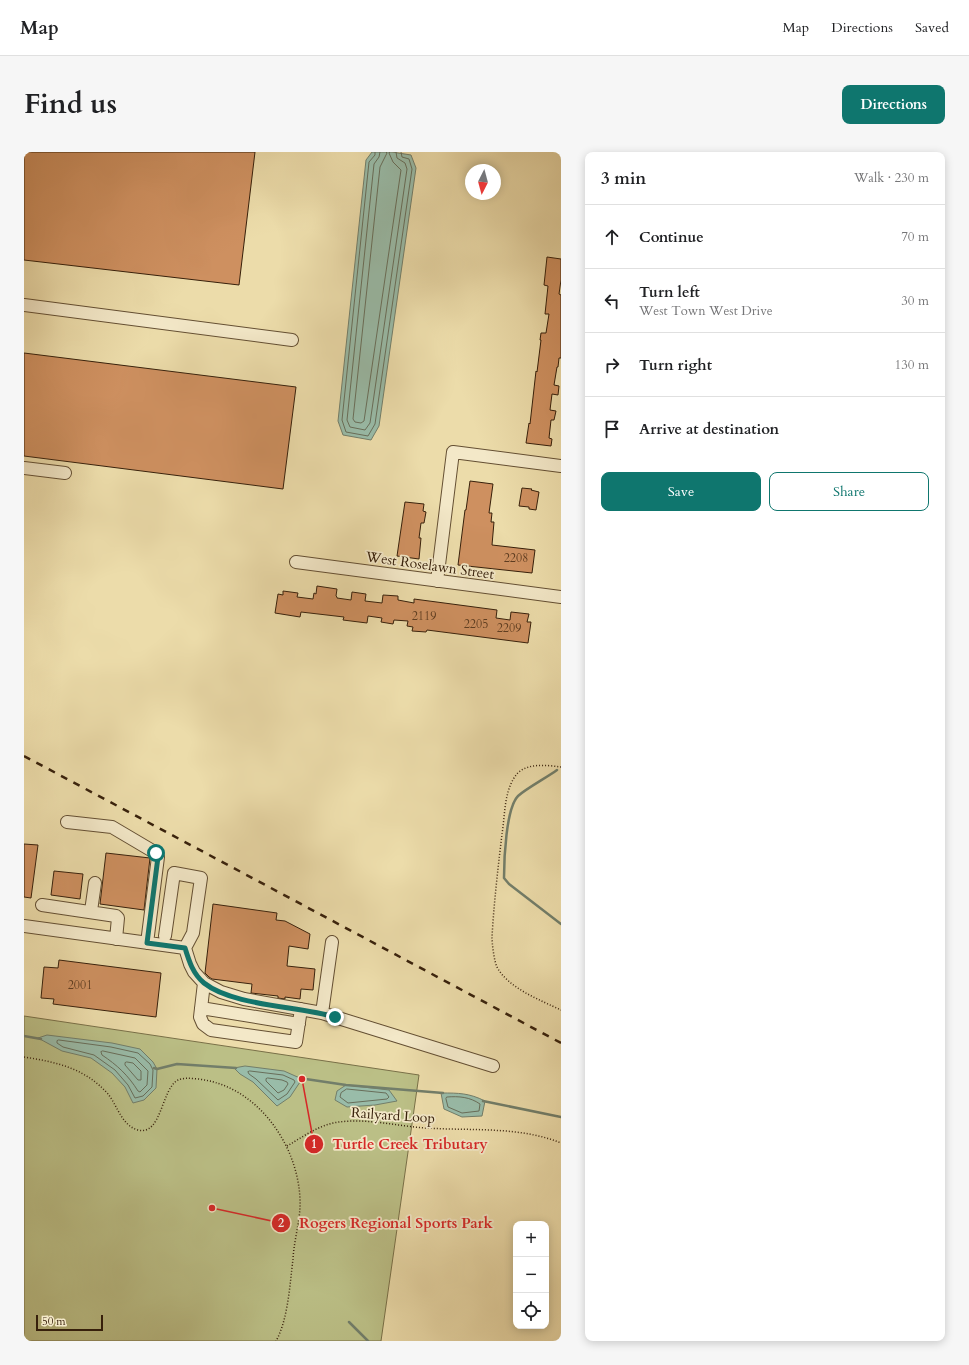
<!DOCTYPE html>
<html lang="en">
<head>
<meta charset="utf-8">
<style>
	:root { --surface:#fff; --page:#f6f6f6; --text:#202124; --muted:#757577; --line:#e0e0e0; --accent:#0f766e }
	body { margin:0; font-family:Cardo,serif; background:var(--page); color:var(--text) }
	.controls { position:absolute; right:12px; bottom:12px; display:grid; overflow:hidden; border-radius:8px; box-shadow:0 2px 10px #0003 }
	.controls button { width:36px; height:36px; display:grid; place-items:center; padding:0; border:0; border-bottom:1px solid var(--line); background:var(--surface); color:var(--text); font:20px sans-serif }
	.compass { position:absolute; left:441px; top:12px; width:36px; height:36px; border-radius:50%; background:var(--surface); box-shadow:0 2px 10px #0003; rotate:186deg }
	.scale { position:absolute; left:12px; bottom:10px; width:67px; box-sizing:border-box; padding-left:4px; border:2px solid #37200b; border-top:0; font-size:11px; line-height:14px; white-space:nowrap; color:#37200b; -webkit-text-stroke:3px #f3e8c8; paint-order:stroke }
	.stop { position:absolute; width:12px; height:12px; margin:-9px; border:3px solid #0f766e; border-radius:50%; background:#fff }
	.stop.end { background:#0f766e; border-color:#fff; box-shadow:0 1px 4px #0008 }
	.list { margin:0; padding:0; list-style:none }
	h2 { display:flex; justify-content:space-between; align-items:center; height:52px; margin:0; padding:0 16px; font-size:17px }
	h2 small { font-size:13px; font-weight:400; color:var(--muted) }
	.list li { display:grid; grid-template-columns:26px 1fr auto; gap:12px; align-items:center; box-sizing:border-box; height:64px; padding:0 16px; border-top:1px solid var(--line) }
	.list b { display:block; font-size:15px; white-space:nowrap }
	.list p { margin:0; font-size:13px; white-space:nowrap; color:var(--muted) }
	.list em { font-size:13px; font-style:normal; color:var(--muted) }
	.actions { display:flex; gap:8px; padding:12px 16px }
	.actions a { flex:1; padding:9px 0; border:1px solid var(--accent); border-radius:8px; text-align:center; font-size:14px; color:var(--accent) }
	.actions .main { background:var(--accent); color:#fff }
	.icon { flex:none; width:22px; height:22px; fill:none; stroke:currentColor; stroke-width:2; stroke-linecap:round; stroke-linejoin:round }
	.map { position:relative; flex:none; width:537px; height:1189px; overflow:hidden; border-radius:8px }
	header { display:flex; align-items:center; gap:24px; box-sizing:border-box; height:56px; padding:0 20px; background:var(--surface); border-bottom:1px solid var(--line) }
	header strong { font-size:19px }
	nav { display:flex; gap:22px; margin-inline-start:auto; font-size:14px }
	.intro { display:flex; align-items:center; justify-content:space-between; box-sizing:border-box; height:96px; padding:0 24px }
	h1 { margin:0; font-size:28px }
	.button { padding:10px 18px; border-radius:8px; background:var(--accent); color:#fff; font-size:14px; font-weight:700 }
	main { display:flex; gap:24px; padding:0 24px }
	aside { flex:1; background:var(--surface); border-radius:8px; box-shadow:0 2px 10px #0003 }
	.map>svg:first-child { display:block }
	.green { fill:#bbbf86; stroke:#797048 }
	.water { fill:#99bca9; stroke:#727e6a }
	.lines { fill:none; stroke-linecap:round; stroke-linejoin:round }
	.shore { stroke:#686e5a; stroke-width:1 }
	.stream { stroke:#727e6a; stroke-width:2.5 }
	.building { fill:#ce9060; stroke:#37200b }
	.minor-casing { stroke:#644f33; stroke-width:14 }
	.path { stroke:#37200b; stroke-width:1.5; stroke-dasharray:1 2; stroke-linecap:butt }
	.minor { stroke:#f3e8c8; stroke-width:12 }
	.rail { stroke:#37200b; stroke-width:2.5; stroke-dasharray:7 7; stroke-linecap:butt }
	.route { stroke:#0f766e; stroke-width:5 }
	.labels { text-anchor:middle; stroke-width:3.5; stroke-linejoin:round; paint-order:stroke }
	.number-label { font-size:12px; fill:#5d3c20 }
	.street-label { font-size:14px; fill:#37200b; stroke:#f3e8c8 }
	.leader { fill:none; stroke:#d62828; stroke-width:1.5 }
	.callout-dot { fill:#d62828; stroke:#f3e8c8; stroke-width:1.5 }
	.mark-label { font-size:12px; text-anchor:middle; font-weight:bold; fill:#fff }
	.callout-label { font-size:15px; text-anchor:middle; font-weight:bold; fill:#d62828; stroke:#f3e8c8; stroke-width:3.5; stroke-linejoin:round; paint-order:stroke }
</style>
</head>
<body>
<header>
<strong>Map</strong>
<nav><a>Map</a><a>Directions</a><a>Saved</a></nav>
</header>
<div class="intro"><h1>Find us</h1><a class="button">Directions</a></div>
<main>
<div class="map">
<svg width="537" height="1189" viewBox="0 0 537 1189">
	<rect width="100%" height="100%" fill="#ecdcaa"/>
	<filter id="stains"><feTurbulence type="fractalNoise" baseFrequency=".005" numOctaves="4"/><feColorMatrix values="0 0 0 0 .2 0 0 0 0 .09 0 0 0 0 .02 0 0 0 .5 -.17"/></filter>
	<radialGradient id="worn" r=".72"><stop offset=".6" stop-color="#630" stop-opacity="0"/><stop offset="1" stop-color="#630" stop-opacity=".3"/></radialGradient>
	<path class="green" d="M0 864 395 923 357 1189H0Z"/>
	<path class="water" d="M348 0H368L387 3 392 16 355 274 347 288 319 283 314 269 342 8Z
		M23 883 88 891 116 897 129 910 133 917 132 936 120 948 109 951 101 935 88 921 67 906 38 899 14 886Z
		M221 914 260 919 278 927 266 945 253 954 229 930 216 922 210 916Z
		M322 933 365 938 373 949 351 953 323 955 311 948 313 939Z
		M417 941C435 941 445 941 461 949L458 964 438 965 420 957Z"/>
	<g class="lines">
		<path class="shore" d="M351 0V3L345 10 318 268 322 280 344 284 351 272 388 17 385 7 378 5 377 0
			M356 0 355 5 350 12 323 268 326 275 341 278 346 271 383 17 381 11 373 6 372 0
			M362 0 363 1 356 15 329 267 331 270 337 271 340 269 377 18 369 10 365 1 366 0
			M35 888 87 895 114 901 126 912 129 918 128 935 119 944 111 946 104 933 91 918 70 903 39 895 33 891V889Z
			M79 899 111 906 124 919 123 933 116 940 114 939C104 923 93 913 78 903L77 900Z
			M103 910 109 911 117 919V928H114L101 913V911Z
			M226 919 259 923 270 928 271 930 263 942 254 948 232 927 225 922 224 920Z
			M244 926 258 928 263 930 264 932 260 938 254 941 242 929V927Z
			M323 937 362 941 365 945 363 947 324 951 316 945 317 941Z
			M423 945C435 944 446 945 456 952L455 959 438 961 424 955 422 947Z"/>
		<path class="stream" d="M533 618C522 626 503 636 494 644 482 656 480 708 480 726L485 732 537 772
			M0 884 17 887
			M130 916 133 917 153 912 212 916
			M275 926 322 933 419 941
			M459 949 537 965
			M325 1170 344 1189"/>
	</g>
	<path class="building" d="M0 0H231L215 133 0 108Z
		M523 105 537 107V128L535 142 537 143V206H535L534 215H533L530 233 535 234 534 243 528 242 526 258 532 259 530 268H527L525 286 528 287 527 294 502 291 505 271 506 272 512 219 513 220 517 188H516L517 181H522L525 162H521L524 134 520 133Z
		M0 201 272 235 259 337 0 304Z
		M446 329 469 332 465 361H468L467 370H470L468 393 511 398 508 421 434 413 441 358H442Z
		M498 336 508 337 507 338 515 340 512 358 505 357V355L495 354Z
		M381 350 400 352 399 359 402 360 400 371H397L395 386H397L395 407 373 404Z
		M293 434 313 437 312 444 313 445V446L327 448 328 440 342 442 341 449 358 451 359 443 374 444V448L390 451V447L473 458 472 466 486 468 487 460 505 462 503 470H507L504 491 403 478 402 480 388 479 389 475 383 474 384 469 370 468 369 472 357 470 358 466 344 464 343 471 319 468 320 465 277 460 276 465 251 461 254 442 259 443V439L274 441 273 445 289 447 290 441 292 442Z
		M0 692 14 693 7 746 0 745Z
		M82 701 126 706 120 758 76 752Z
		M30 719 59 722 56 747 27 743Z
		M189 752 253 761 252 768 261 769 286 782 284 797 265 794 263 814 291 817 289 838 277 837 276 847 261 845V847L254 846V844L227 841 228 832 188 827 185 825 181 821Z
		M35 808 137 821 132 865 29 852 30 847 17 846 20 815 34 816Z"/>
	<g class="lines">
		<defs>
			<path id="minor" d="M0 153 268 188
				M0 316 41 321
				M272 410 537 445
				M413 429 429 300 537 314
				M43 670 88 675 132 701 134 705 123 791
				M18 753 92 764 94 766 92 787
				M67 759 71 731
				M0 774 161 796
				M141 784 150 721 177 726 169 781 161 796 166 812 170 820 180 831 197 840 220 847 298 861 469 914
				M180 831 176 865 179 872 187 878 272 890 277 857
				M177 856 275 872
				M298 861 308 790"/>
		</defs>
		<use href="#minor" class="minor-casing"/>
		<path class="path" d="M537 615C522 613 499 610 490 626 480 642 481 664 478 682 474 716 470 750 468 785 468 791 470 809 473 815 484 836 516 848 537 858
			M0 905C32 910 61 916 84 942 93 953 98 974 114 978 138 984 137 937 154 928 162 924 184 928 193 931 241 946 274 998 276 1047 277 1067 270 1087 269 1107 266 1131 264 1168 252 1189
			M263 994C277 986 292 975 309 971 340 965 371 974 402 976 447 979 495 974 537 991"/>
		<use href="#minor" class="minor"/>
		<path class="rail" d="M0 604 537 891"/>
	</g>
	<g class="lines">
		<path class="route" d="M132 701 134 705 123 791 161 796C165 809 169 822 180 831 209 854 274 854 311 865"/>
	</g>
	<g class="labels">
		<g class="number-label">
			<text x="492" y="410">2208</text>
			<text x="400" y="468">2119</text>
			<text x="452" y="476">2205</text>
			<text x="485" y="480">2209</text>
			<text x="56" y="837">2001</text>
		</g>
		<g class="street-label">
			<text transform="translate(406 413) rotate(8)" y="5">West Roselawn Street</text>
			<text transform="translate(369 963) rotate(4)" y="5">Railyard Loop</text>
		</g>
	</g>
	<path class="leader" d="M278 927L290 992M188 1056L257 1071"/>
	<g class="callout-dot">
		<circle cx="278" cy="927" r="4"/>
		<circle cx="188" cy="1056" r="4"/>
		<circle cx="290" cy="992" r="10"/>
		<circle cx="257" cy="1071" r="10"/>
	</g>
	<g class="mark-label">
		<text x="290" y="996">1</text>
		<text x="257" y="1075">2</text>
	</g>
	<g class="callout-label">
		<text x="386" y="997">Turtle Creek Tributary</text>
		<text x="372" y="1076">Rogers Regional Sports Park</text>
	</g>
	<rect width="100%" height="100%" filter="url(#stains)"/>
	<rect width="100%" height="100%" fill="url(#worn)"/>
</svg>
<div class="controls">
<button>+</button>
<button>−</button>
<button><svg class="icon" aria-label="locate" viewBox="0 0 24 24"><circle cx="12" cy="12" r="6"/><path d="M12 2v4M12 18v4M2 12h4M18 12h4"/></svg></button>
</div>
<svg class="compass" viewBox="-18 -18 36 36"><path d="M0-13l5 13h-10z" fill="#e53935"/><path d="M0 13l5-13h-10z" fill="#757577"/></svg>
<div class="scale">50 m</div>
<div class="stop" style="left:132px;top:701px"></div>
<div class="stop end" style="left:311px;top:865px"></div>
</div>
<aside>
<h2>3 min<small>Walk · 230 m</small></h2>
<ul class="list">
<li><svg class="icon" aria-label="ahead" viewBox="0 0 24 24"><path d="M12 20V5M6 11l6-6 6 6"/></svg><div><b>Continue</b></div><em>70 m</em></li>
<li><svg class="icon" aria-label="left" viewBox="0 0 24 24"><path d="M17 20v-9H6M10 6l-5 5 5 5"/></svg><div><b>Turn left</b><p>West Town West Drive</p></div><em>30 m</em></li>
<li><svg class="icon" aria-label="right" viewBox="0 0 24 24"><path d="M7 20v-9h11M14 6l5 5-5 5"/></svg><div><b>Turn right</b></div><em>130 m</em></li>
<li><svg class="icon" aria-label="arrive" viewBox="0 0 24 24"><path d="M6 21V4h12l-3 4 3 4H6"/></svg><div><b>Arrive at destination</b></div></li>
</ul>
<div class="actions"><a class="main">Save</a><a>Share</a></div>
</aside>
</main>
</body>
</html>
